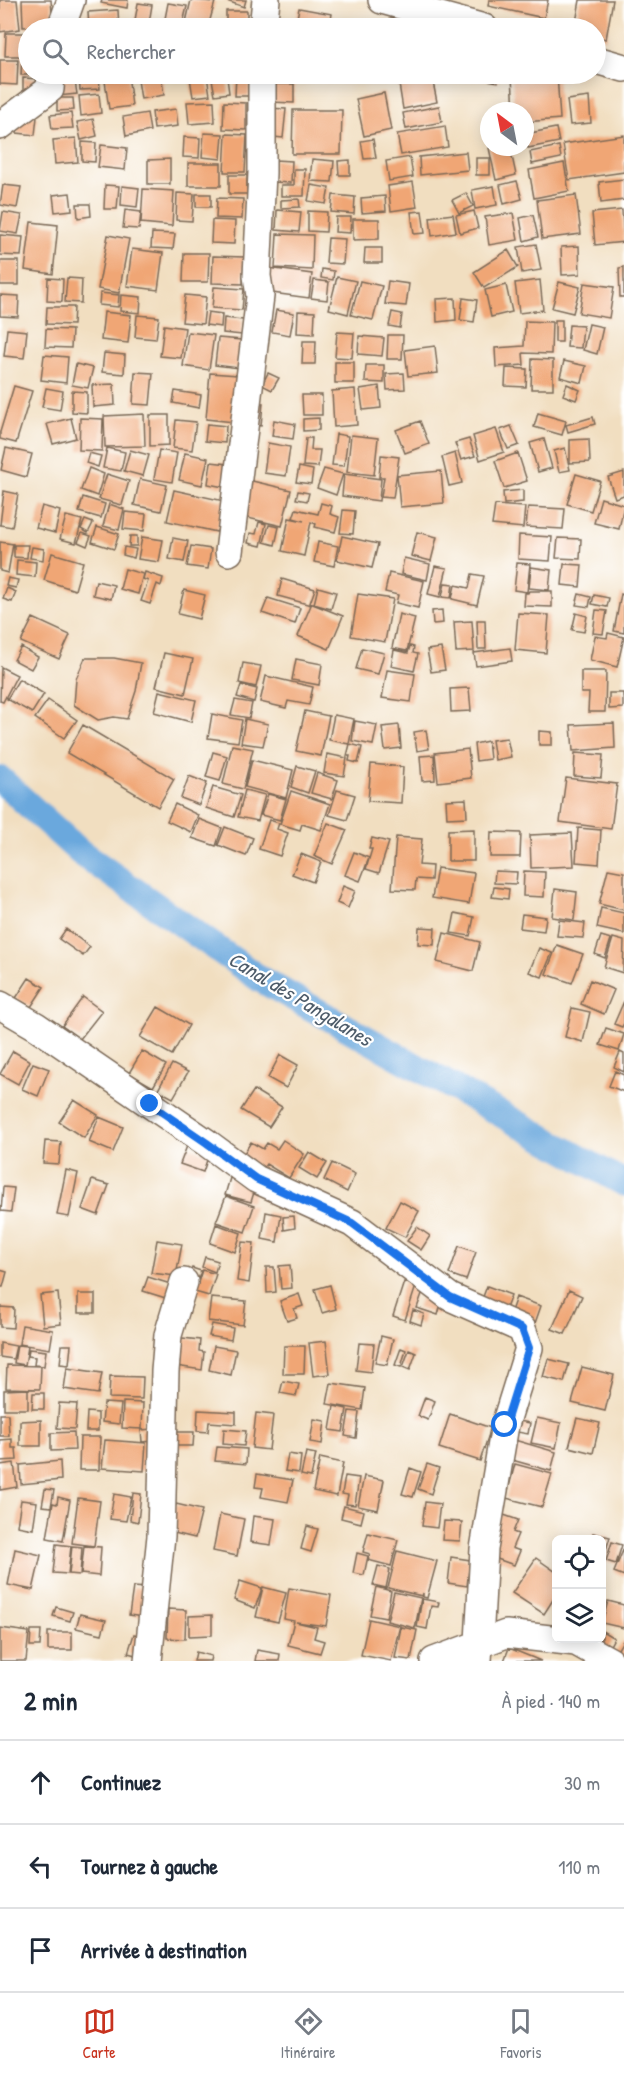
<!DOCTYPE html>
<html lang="fr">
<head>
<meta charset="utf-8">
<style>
	:root { --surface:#fff; --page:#f6f6f7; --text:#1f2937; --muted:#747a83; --line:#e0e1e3; --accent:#c8321e }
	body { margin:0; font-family:"Patrick Hand",sans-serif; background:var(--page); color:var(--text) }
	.controls { position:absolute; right:18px; bottom:18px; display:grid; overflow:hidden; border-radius:9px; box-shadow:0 3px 15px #0003 }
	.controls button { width:54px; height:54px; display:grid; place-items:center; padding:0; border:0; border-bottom:2px solid var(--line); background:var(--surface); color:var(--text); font:30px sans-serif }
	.compass { position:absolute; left:480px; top:102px; width:54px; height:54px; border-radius:50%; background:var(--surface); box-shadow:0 3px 15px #0003; rotate:328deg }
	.stop { position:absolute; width:18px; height:18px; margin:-14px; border:4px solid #1a73e8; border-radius:50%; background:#fff }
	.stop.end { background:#1a73e8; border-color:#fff; box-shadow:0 2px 6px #0008 }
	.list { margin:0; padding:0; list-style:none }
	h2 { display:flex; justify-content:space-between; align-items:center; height:78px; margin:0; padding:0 24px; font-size:26px }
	h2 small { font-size:20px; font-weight:400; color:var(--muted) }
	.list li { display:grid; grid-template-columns:39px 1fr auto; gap:18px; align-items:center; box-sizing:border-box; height:84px; padding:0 24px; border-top:2px solid var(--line) }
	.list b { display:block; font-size:22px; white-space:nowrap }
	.list em { font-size:20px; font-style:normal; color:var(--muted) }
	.icon { flex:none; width:33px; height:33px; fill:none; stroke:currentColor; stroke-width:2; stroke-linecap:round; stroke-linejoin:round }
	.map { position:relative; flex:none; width:624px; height:1661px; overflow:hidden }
	.search { position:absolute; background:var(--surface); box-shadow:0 3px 15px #0003; left:18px; right:18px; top:18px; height:66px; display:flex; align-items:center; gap:15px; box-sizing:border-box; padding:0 21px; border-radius:33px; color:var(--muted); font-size:22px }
	.sheet { height:330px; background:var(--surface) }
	nav { display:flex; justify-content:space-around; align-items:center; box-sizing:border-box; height:84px; border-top:2px solid var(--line); background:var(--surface); font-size:16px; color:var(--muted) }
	nav a { display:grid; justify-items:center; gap:3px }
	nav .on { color:var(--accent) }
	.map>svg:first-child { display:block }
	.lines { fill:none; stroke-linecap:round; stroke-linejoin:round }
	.canal { stroke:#6ba8dd; stroke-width:27 }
	.building { fill:#f0a675 }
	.street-casing { stroke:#7b6957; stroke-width:30 }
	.street { stroke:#fff; stroke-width:27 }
	.route { stroke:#1a73e8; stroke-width:8 }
	.labels { text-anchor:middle; stroke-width:4.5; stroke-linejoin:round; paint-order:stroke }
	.water-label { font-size:21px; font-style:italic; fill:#4e5c6a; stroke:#fff }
</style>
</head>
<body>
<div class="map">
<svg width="624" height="1661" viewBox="0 0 624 1661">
	<rect width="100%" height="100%" fill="#fff"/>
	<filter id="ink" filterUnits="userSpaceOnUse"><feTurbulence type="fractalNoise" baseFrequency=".0167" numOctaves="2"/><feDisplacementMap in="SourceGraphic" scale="12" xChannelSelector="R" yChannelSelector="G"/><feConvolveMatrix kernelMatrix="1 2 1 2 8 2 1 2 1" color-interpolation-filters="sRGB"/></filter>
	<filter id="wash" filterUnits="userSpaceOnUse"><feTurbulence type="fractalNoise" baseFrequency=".008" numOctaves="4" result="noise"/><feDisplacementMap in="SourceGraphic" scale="24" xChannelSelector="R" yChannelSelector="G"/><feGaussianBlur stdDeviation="1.35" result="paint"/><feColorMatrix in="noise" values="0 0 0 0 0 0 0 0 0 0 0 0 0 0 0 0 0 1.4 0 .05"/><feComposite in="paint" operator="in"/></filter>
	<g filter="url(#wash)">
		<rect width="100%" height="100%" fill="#f1dec0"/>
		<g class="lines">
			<path class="canal" d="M0 779 80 852 260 979 624 1183"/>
		</g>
		<g id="blocks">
			<path class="building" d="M0 0H17L20 29 0 32Z
				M22 0H51L53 26 23 27Z
				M102 0H128L127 8 101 3Z
				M191 0 215 2 208 27 186 22Z
				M224 0H246L244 7Z
				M489 0H548L544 18 488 6Z
				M580 0H613L606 39 596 37V28H575Z
				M138 3 152 5 149 23 135 20Z
				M168 3 187 6 182 28 164 24Z
				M299 8 332 14 329 28H295Z
				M118 10 119 28H89L88 12Z
				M226 11H247V28H226Z
				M334 19 350 22 348 28H332Z
				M6 33H28V75H21L22 56H5Z
				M0 60H18L17 85 0 84Z
				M104 74H128L132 106 109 109Z
				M137 74H161L164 95 141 99Z
				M271 74H303V78L271 76Z
				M306 74H321V79L305 78Z
				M475 74H499L498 82 474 78Z
				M557 74 560 119 525 122V111H514L512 77Z
				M74 75 77 94 58 96 56 78Z
				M99 75 100 89 80 90 79 76Z
				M236 75 250 76 249 96H235Z
				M207 76 210 95 193 97 190 78Z
				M432 77 437 102 403 109 399 84Z
				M23 78 40 79V91H23Z
				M227 78 229 93 215 95 212 80Z
				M270 84H294V103L270 102Z
				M384 93 391 130 364 136 356 99Z
				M99 94 101 113 81 116 79 96Z
				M589 97 591 123 570 125 567 100Z
				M57 98H73L74 110 57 111Z
				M214 101 215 122 189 124 187 102Z
				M224 102 246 103V130L223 129Z
				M439 106 442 122 406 129 403 113Z
				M267 108 286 109 283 138 264 136Z
				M176 109 178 126 154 129 152 112Z
				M293 110H342L341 154H292Z
				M71 113 73 128 52 129 50 115Z
				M147 113 150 131 126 136 123 117Z
				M19 115 37 117 35 135 17 133Z
				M93 119 97 136 81 140 77 122Z
				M445 126 448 147 401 155 397 134Z
				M556 128 559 142 528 148 525 134Z
				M204 133 223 134 221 159 202 157Z
				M226 134 247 135 245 172H224Z
				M624 135V172L569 180 563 144Z
				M184 137 200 138 199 158 183 157Z
				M76 138 78 162 55 164 53 140Z
				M373 139 376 158 364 159 361 141Z
				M82 142 96 143 95 162 82 161Z
				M101 145 127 148 125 170 98 167Z
				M559 146 561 158 532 164 530 152Z
				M493 147H510L516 175 496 180 489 148Z
				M466 152 468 170 420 175 419 157Z
				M410 157 413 177 389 181 386 161Z
				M476 158H490V175H476Z
				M170 159V184H148V160Z
				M312 159 334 161 332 182 310 181Z
				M274 160 292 161 291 183 273 182Z
				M350 160V175H339L338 161Z
				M188 163H221V186H188Z
				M564 163 569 191 534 198 529 170Z
				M294 169H305L304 196H281V185H294Z
				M229 175H247V194H229Z
				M624 179V200L601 203 599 182Z
				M517 181 522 199 504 204 500 185Z
				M413 182 417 207 391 211 388 186Z
				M3 185 21 187 17 208 0 205Z
				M105 185 119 186 117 209H104Z
				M311 185 329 188 326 204 308 201Z
				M122 186 139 188 137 207 121 205Z
				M494 186 497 205 475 209 472 190Z
				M143 189 174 191 172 226 141 223Z
				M70 193 72 210 55 212 53 195Z
				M177 193 194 194 192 221 176 220Z
				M466 193 473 206 459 213 452 200Z
				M196 194H211V207H196Z
				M333 195 355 197 354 214 331 212Z
				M576 195 581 234 542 239 537 200Z
				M385 196 386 211 362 213 361 198Z
				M217 198 243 199 242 219 216 218Z
				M299 199 300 207 281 208V200Z
				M77 204H90L91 216 78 218Z
				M125 210 141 212 139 229 123 228Z
				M277 210 301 212 299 232 276 230Z
				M622 210 624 242 595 245 592 213Z
				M308 211 327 212 326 232 308 231Z
				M422 211 425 233 414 234 411 212Z
				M474 211 478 228 460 233 456 215Z
				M3 212 22 215 18 234 0 231Z
				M513 213 518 240 489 245 485 217Z
				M453 214 456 232 432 236 430 217Z
				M533 215 538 237 524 241 520 218Z
				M336 217H351L350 233 335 232Z
				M353 219H379V239L353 240Z
				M212 220 235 221 234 244 211 243Z
				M31 222 58 225 53 274 25 270Z
				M152 233 175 234 173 249 151 248Z
				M277 234 313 235 312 270 275 268Z
				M0 235 23 237 21 256 0 255Z
				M108 235 129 239 119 293 98 289Z
				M328 238 345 239 343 264 326 263Z
				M536 244 541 270 522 273 518 247Z
				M579 246 580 274 562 275 561 247Z
				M365 248H382V263H364Z
				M132 249 163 253 158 290 127 286Z
				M508 250 518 267 484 288 474 272Z
				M184 253H209L208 282H183Z
				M213 256 244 257 243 284 212 283Z
				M0 261H19V285H0Z
				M624 267V297H620L619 268Z
				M268 268 312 274 309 298 265 292Z
				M322 269 334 271 333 280 321 278Z
				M337 277 356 281 348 314 329 309Z
				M48 278 63 279 62 302 47 301Z
				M67 278 82 279 81 303 65 302Z
				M314 280 329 282 327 300 311 298Z
				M540 280 543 310 519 313 515 283Z
				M360 281 382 286 373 320 351 315Z
				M388 281 409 284 406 306 385 304Z
				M559 282 580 287 573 313 552 308Z
				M584 283 614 287 609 318 579 313Z
				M506 285 512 312 491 317 485 290Z
				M214 287 244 289 242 310 212 308Z
				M100 293 119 295 118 307 99 305Z
				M0 295 19 296 18 317 0 316Z
				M121 295 141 297 140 313 120 311Z
				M185 295 206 297 203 324 182 322Z
				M455 298 456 320 437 322 436 299Z
				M463 298 477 300 474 322 460 320Z
				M47 307H74L73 325 46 324Z
				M276 310 294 313 290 335 272 332Z
				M298 311 315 312 314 334 297 333Z
				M104 312 131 315 128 343 101 340Z
				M208 312 222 314 221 327 206 325Z
				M392 312 402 314 400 328 389 326Z
				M137 315 159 317 156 339 135 337Z
				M224 318 243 320 242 335 223 333Z
				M555 320H562V342H555Z
				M525 321 552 322 551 354 523 353 524 365 496 367 495 348 524 346Z
				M589 324 603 327 597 354 583 350Z
				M164 325 185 328 181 358 160 356Z
				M569 325 583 326 581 348 567 347Z
				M7 329 27 331 24 358 4 356Z
				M46 329 72 330 71 348 45 347Z
				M188 332 214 335 209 370 183 366Z
				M337 332 354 333 352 358 335 357Z
				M388 335H403L402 359H387Z
				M359 336 384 338 382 356 358 354Z
				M218 338 242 340 239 368 215 365Z
				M303 341H316L315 364H302Z
				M435 346 438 373 408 376 405 350Z
				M104 353 125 355 124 374 102 372Z
				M44 355 68 357 66 383 41 380Z
				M532 359 553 360V389H531Z
				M564 361 586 366 582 383 560 377Z
				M335 362H354V383H335Z
				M76 364 93 368 88 388 72 385Z
				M366 365H384V383L365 382Z
				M506 368 527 369 526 387 505 386Z
				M135 372 153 373 150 405 133 404Z
				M210 373 238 375 234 422 206 419Z
				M268 373 279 378 272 390 262 385Z
				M404 373 405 389 387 390 386 374Z
				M114 384 115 405 93 407 92 385Z
				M567 384 580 390 576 400 563 395Z
				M14 386 32 391 16 443 0 439V432Z
				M379 386 381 408 363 410 360 389Z
				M46 388 63 391 60 410 42 407Z
				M355 389 357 425 334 427 332 391Z
				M72 391 87 392V413L72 412Z
				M175 391 201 395 199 408 173 403Z
				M302 395H322V415H303Z
				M250 402 263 403 261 426 247 424Z
				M538 413 566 421 562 435 534 427Z
				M144 414 145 446 105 447 104 416Z
				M150 415H169V445L150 446Z
				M593 417 595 424 568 432 566 425Z
				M71 418 76 438 53 444 47 424Z
				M80 418 103 419 102 451 79 450Z
				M319 418V430L303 431V419Z
				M176 420 196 422 192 450 173 448Z
				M274 420 295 424 293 439 272 436Z
				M420 421 429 444 405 453 396 430Z
				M207 424 226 426 225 443 205 441Z
				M511 426 519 445 508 449 500 430Z
				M496 429 504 452 480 460 473 436Z
				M336 434 348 436 344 466 332 465Z
				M351 435 378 438 374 475 347 472Z
				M306 438H312L311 450H320L318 467 303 466Z
				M469 439 475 456 461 460 455 443Z
				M544 439 552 468 538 472 530 443Z
				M589 439 590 462 570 463V440Z
				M268 443 290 447 286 476 264 473Z
				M6 448 32 454 26 477 1 470Z
				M107 448 125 452 121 471 103 468Z
				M565 448 570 470 559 472 554 451Z
				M130 450 149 455 143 476 124 471Z
				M159 450 177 453 172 482 154 479Z
				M89 453 101 456 98 467 86 463Z
				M185 453 208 458 202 485 179 480Z
				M455 453 462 483 449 486 442 457Z
				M518 453 527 481 504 488 495 461Z
				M381 455 399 457 393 498 381 497 384 477H379Z
				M211 462 228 464 224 487 208 484Z
				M299 467 313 470 311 484 296 482Z
				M89 468 104 474 97 496 81 490Z
				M324 469 343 474 336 495 317 488Z
				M441 471 444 503 400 507 397 475Z
				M624 472V495L615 498 608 477Z
				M107 474 129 481 122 505 99 499Z
				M344 474 381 479 379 501 342 496Z
				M576 474 600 481 591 511 567 504Z
				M140 479 167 485 161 511 134 505Z
				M248 480 291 490 282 526 239 516Z
				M174 490 224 501 217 532 167 521Z
				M523 490V502L504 504 503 492Z
				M4 491 18 494 12 527 0 525Z
				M298 491 309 493 307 501 296 499Z
				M83 497 105 504 101 518 79 512Z
				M601 498 624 505 619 529 594 523Z
				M321 503 332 506 330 514 339 517 335 532 315 527 316 524 311 522 304 556 282 551 289 518 304 521 293 518 296 509 318 514Z
				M109 504 124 509 119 530 103 526Z
				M495 505 525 507 523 528 492 525Z
				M42 506 60 511 55 533 36 528Z
				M528 507 565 509 563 529 526 527Z
				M343 510 355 511 353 534 340 533Z
				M125 512 146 514 144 531 123 529Z
				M66 516 82 520 76 543 60 539Z
				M85 520 93 523 88 533 81 529Z
				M259 522 266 524 261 546 248 543 250 533 256 534Z
				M269 525 279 527 275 545 264 542Z
				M97 527 119 534 114 549 92 542Z
				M417 532 437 537 431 561 411 556Z
				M82 533 91 536 87 546 78 542Z
				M519 535 552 537 550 561 518 559Z
				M130 536H137V546H129Z
				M342 536 378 544 372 568 337 560Z
				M142 537 163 540 159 562 138 559Z
				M173 538 188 541 184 562 169 559Z
				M558 538 581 539 580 559 556 558Z
				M0 542 13 544 8 573 0 571Z
				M318 542 338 546 334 566 314 562Z
				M14 545H28L27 558 14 557Z
				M191 546 211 549 208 569 187 566Z
				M32 547 44 549 43 560 30 558Z
				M124 547 136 549 134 558 123 555Z
				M52 553 83 562 75 590 44 580Z
				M404 558 430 564 427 580 401 574Z
				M17 560 36 562 35 577 16 575Z
				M517 563 530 564 527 592 514 590Z
				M564 564 582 565 580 587 562 585Z
				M435 566 447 568 440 597 428 594Z
				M531 567 551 570 549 590 529 588Z
				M125 569 143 574 138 594 120 589Z
				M145 572 163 578 161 586 157 584 150 604 141 601 148 581 143 579Z
				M389 573 424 581 418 608 396 603 398 595 385 592Z
				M472 574 484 576 477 605 452 599 455 585 469 588Z
				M8 578 18 580 16 588 6 586Z
				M282 579 315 589 310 603 343 616 329 649 298 636 311 605 278 596Z
				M96 581 114 585 111 599 93 595Z
				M445 583 453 584 451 598 442 597Z
				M318 587 336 592 331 609 314 604Z
				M7 588 16 592 12 602 3 599Z
				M184 590 205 595 199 619 178 614Z
				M529 591H552V607L524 606 525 593H528Z
				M358 594 393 599 385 642 351 636Z
				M579 594 591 597 589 607 576 605Z
				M621 594 624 595V633L614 631Z
				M594 595 609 598 607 607 592 604Z
				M268 598 300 608 295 624 262 613Z
				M442 610 443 623 433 624 432 611Z
				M596 610 607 611 603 634 593 633Z
				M518 613 549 615 546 653 515 650Z
				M576 613 587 616 584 632 572 630Z
				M399 614 415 618 407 651 392 648Z
				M33 618 70 635 59 659 21 642Z
				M477 620H485L486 649H478Z
				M472 621 474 651 456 652 454 622Z
				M608 633 624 637 617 667 590 660 595 636 607 638Z
				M410 646 414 647 413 653 418 654 414 671 391 666 394 650 408 653Z
				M21 647 38 657 31 669 14 660Z
				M362 648 384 653 378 674 356 669Z
				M441 648 445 670 431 672 427 650Z
				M510 648 512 661 476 666 474 653Z
				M164 653 193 659 185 694 156 687Z
				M85 658H114L141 663 136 691 127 719 114 717 98 720 74 705 76 679Z
				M296 659 322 664 319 685 292 680Z
				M243 663 261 666 256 687 239 683Z
				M1 667 17 675 3 702 0 701Z
				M387 670 415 674 411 702 382 698Z
				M581 671H606L605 712H588L589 693H581Z
				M266 676 313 687 309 705 288 701 286 708 260 702Z
				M19 679 44 694 32 713 7 699Z
				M241 685 257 689 254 702 237 697Z
				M469 688 471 711 451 712 450 689Z
				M159 691 196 700 191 722 154 712Z
				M609 693H623V708L609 709Z
				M48 700 77 720 64 738 35 718Z
				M235 700 252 703 249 718 231 715Z
				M305 711 329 716 321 756 296 751Z
				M212 714 242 720 238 742 208 738Z
				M334 715 354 719 349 744 329 740Z
				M245 719 268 724 263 746 241 743Z
				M355 721 377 725 373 745 352 741Z
				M614 723 615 748 573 751 571 725Z
				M83 725 174 779 158 807 67 753Z
				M399 725 401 748 385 750 382 727Z
				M426 730 429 749 417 751 414 732Z
				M539 731 552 732V745H539Z
				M507 738 511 757 495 760 492 740Z
				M488 741 490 759 476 761 474 744Z
				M350 744 362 747 358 763 349 761 350 756H347Z
				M232 745 253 749 243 789 223 784Z
				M468 749 471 778 438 782 435 753Z
				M213 752 227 756 220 781 206 777Z
				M575 753 603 755 601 778 574 776Z
				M327 754 347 758 344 776 324 773Z
				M434 755 435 780 422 781 420 756Z
				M252 760 293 770 286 798 245 787Z
				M371 764 403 767 401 803 368 801Z
				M297 766 315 771 308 793 291 787Z
				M317 773 338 780 332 799 311 793Z
				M189 776 207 783 199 805 181 798Z
				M566 778 617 784 611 829 560 822Z
				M213 787 241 795 234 817 206 808Z
				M245 790 265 795 258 821 238 817Z
				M337 790 355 795 347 820 329 815Z
				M291 791 330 804 321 830 302 824 300 830 280 824Z
				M268 794 286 799 280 820 261 815Z
				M466 799 467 817 447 818 446 800Z
				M175 804 198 815 191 832 167 821Z
				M199 819 222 828 216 846 192 838Z
				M269 820 279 823 277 829 288 833 280 856 259 849Z
				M328 823 347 830 332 864 314 856Z
				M225 827 253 838 246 856 218 845Z
				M578 828 601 830 599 864 576 862Z
				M474 829V861H448V830Z
				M491 832 521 833 520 857H490Z
				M572 833 574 866 531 868 530 835Z
				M396 837 422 839 419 865 432 866 431 880 416 879 415 890 392 889Z
				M372 838 389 842 379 873 366 869 372 849H369Z
				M354 852 369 858 360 881 345 875Z
				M301 854 321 862 313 882 292 874Z
				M437 868 474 873 469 904 432 898Z
				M608 869 624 872V910L599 904Z
				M495 871 517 872 516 884 494 883Z
				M524 871 545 872 544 897 523 896Z
				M343 886 355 891 348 908 337 903Z
				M494 887 509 889 508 899 492 897Z
				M555 889 577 892 574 920 552 917Z
				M601 908 624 913V934L597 928Z
				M455 913 474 917 470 936 451 933Z
				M522 914 546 917 544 931 520 928Z
				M559 920 585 923 583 938 557 936Z
				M419 927 435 928 434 945 418 944Z
				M66 929 90 947 83 956 59 939Z
				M444 933 480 942 473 971 437 962Z
				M601 936 611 939 605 958 595 954Z
				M613 938 624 941 623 973 604 967Z
				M557 945 583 954 572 983 546 974Z
				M539 948 552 953 542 977 529 972Z
				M29 978 44 987 31 1007 16 998Z
				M590 980 614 990 604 1014 581 1004Z
				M83 997 102 1011 80 1039 62 1026Z
				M624 1001V1023L622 1027 614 1024Z
				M158 1007 189 1025 172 1055 140 1037Z
				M572 1008 590 1012 583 1042 565 1037Z
				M606 1028 624 1034 619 1051 600 1045Z
				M13 1051 30 1061 18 1084 0 1074Z
				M142 1051 166 1065 153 1087 129 1073Z
				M620 1052 624 1054V1072L614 1067Z
				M280 1055 298 1065 286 1088 268 1078Z
				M33 1063 49 1069 38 1096 22 1089Z
				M172 1064 188 1072 173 1098 158 1090Z
				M615 1071 624 1075V1092L609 1086Z
				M254 1090 282 1107 269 1127 241 1110Z
				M74 1100 98 1115 84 1138 59 1122Z
				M99 1117 123 1127 113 1152 89 1142Z
				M283 1140 304 1154 289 1178 266 1164 262 1170 241 1158 251 1142 263 1149 267 1143 277 1149Z
				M45 1141 61 1142 59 1164 43 1163Z
				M187 1146 209 1154 203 1172 180 1164Z
				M309 1152 327 1163 317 1179 299 1168Z
				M332 1163 355 1174 347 1192 324 1180Z
				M66 1170 78 1173 69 1217 57 1215Z
				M230 1178 256 1186 251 1202 225 1195Z
				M92 1180 109 1185 98 1215 82 1209Z
				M3 1187 14 1188 11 1212 1 1211Z
				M226 1196 254 1206 245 1232 216 1222Z
				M400 1201 419 1211 405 1237 386 1228Z
				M266 1212 281 1215 277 1242 262 1239Z
				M294 1216 295 1228 284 1230 283 1217Z
				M216 1224 241 1233 235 1252 210 1243Z
				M417 1227 430 1236 421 1250 407 1241Z
				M157 1240 182 1244 176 1276 151 1273Z
				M242 1242 254 1243 249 1283 237 1281Z
				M459 1246 476 1252 466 1280 449 1274Z
				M205 1257 218 1261 215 1272 202 1267Z
				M290 1265 292 1288 281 1289 279 1266Z
				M266 1267H274L276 1292 267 1293Z
				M192 1268 201 1271 194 1291 185 1288Z
				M0 1270 7 1272 3 1287H0Z
				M202 1270 216 1274 209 1296 195 1292Z
				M148 1277 177 1286 172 1300 143 1291Z
				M404 1282 416 1286 405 1320 393 1316Z
				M330 1285 336 1309 322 1313 315 1289Z
				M487 1286 511 1295 504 1314 480 1305Z
				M569 1290 582 1296 565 1334 552 1329Z
				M423 1291 443 1297 438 1315 417 1308Z
				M58 1293 61 1324 43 1326 40 1295Z
				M78 1294H95V1313H78Z
				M299 1294 303 1306 294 1309 297 1318 287 1321 280 1301Z
				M516 1297 541 1306 533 1329 508 1320Z
				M211 1298 246 1301 243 1325 208 1321Z
				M0 1307 14 1308 13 1328 0 1327Z
				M413 1310 424 1314 421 1325 410 1321Z
				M212 1324 233 1328 231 1340 209 1336Z
				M22 1325 53 1330 50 1349 19 1344Z
				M381 1336 393 1339 387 1365 375 1363Z
				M173 1337 200 1340 199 1351 204 1352 202 1370 169 1365Z
				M326 1341 330 1374 313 1376 309 1343Z
				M0 1343 16 1346 13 1359 0 1357Z
				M359 1343 374 1344 371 1372 356 1370Z
				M17 1345 28 1346 25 1365 14 1363Z
				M62 1345H71L69 1365 60 1364Z
				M214 1346 236 1350 231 1375 209 1370Z
				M284 1346H305L304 1374H283Z
				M401 1348 406 1350 401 1367 395 1365Z
				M29 1349 46 1351 44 1366 34 1365 35 1357 28 1356Z
				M409 1350 416 1353 410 1370 403 1367Z
				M548 1359 569 1364 564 1382 543 1377Z
				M7 1365 41 1366 40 1389 6 1388Z
				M582 1367 614 1375 605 1411 572 1403Z
				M67 1368 102 1373 98 1394 64 1389Z
				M110 1376 143 1377 142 1399 109 1398Z
				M283 1381 299 1384 296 1396 280 1393Z
				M331 1383 365 1388 362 1410 327 1404Z
				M28 1389V1409H4V1390Z
				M33 1393H44V1409H32Z
				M425 1397 435 1401 428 1420 418 1416Z
				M123 1402 143 1403 142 1429 122 1428Z
				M59 1403 77 1404 75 1429 57 1428Z
				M104 1403 121 1404 119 1424 102 1422Z
				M334 1406 347 1409 343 1432 330 1430Z
				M198 1410 236 1412V1424L209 1422 208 1432 197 1431Z
				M349 1411 359 1412 356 1438 345 1436Z
				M87 1412 98 1413V1431H86Z
				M256 1413 273 1415 269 1450 252 1448Z
				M0 1414H8L9 1436H0Z
				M450 1414 491 1428 480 1461 439 1448Z
				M537 1418 561 1423 556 1448 531 1443Z
				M577 1418 600 1423 593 1453 569 1447Z
				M314 1419 325 1421 322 1444 310 1442Z
				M41 1420V1446H20V1421Z
				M519 1421 530 1423 528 1434 517 1432Z
				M153 1429 154 1441 142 1442 141 1430Z
				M224 1429 246 1431 244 1446 223 1444Z
				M74 1432 75 1450 51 1451V1433Z
				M171 1432H194L193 1446H170Z
				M80 1437H100L99 1470H79Z
				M12 1439V1448H16L17 1460 0 1461V1440Z
				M511 1439 556 1452 551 1471 505 1458Z
				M105 1440 146 1443 144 1471 102 1468Z
				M217 1447 247 1449 246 1464 215 1461Z
				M306 1452 316 1454 311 1477 301 1475Z
				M288 1454 301 1456 299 1473 285 1471Z
				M320 1458 343 1463 337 1496 313 1491Z
				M60 1461 61 1480 21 1484 20 1465Z
				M14 1463 17 1487 0 1490V1465Z
				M427 1464 439 1468 431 1494 418 1489Z
				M515 1464 552 1474 542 1507 506 1498Z
				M410 1468 421 1472 413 1497 402 1494Z
				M257 1474 293 1480 288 1502 261 1497 263 1488 255 1487Z
				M345 1476 359 1478 355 1505 346 1504 348 1495 342 1494Z
				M364 1476 384 1480 378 1510 358 1506Z
				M45 1489 54 1490 51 1507 42 1506Z
				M133 1493 141 1494 138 1522 130 1520Z
				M114 1494 131 1497 126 1521 110 1519Z
				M58 1497 70 1500 63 1541 47 1538 53 1503 57 1504Z
				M78 1498 100 1501 94 1546 72 1543Z
				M21 1500 37 1502 33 1529 17 1526Z
				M425 1502 440 1504 437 1528 422 1526Z
				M176 1504 202 1510 195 1538 170 1532Z
				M344 1506 364 1511 361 1523 341 1518Z
				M220 1514 244 1519 237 1556 213 1551Z
				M501 1514 518 1520 513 1532 518 1534 512 1548 520 1551 514 1565 486 1555Z
				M253 1516 275 1519 271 1545 250 1542Z
				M444 1521 462 1522 460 1541 442 1540Z
				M307 1526 318 1529 311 1552 301 1549Z
				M368 1533 398 1540 391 1566 368 1560 370 1554 363 1552Z
				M593 1533 610 1537 603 1559 602 1558V1539H591Z
				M612 1542 622 1545 616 1564 606 1561Z
				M56 1544 71 1546 68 1574 53 1573Z
				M72 1546 82 1547 80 1575 69 1574Z
				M84 1546 101 1547 99 1576 81 1574Z
				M624 1548V1576L614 1572Z
				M15 1549 41 1555 33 1590 8 1585Z
				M397 1551 437 1561 427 1598 423 1597V1593L422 1596 388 1588Z
				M357 1553 368 1556 364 1575 353 1573Z
				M451 1557 470 1560 467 1586 448 1583Z
				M536 1558 556 1572V1595L544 1614 512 1593Z
				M378 1566 390 1569 386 1588 373 1585Z
				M240 1581 262 1588 255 1608 234 1600Z
				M133 1587 147 1588 144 1617 129 1615Z
				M263 1587 286 1593 278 1622 256 1617Z
				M376 1587 391 1591 386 1618 370 1615Z
				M289 1588 331 1595 326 1626 296 1622 317 1627 314 1638 324 1641 320 1653 288 1645 294 1621 284 1619Z
				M394 1592 421 1598 415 1628 387 1621Z
				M422 1599 439 1602 438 1607 431 1606 427 1629 417 1627Z
				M608 1601 624 1605V1628L602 1623Z
				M56 1607 73 1612 70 1621 53 1616Z
				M168 1609 186 1610 185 1639 167 1638Z
				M80 1614 106 1620 102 1634 76 1628Z
				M212 1615V1635L189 1636V1616Z
				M369 1619 400 1626 391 1661 361 1655Z
				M401 1627 417 1630 411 1660 395 1658Z
				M0 1628 29 1632 26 1661H0Z
				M31 1630H41L40 1646H30Z
				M602 1631 614 1638 606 1653 590 1638H602Z
				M48 1632H72V1650H48Z
				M134 1634 149 1638 139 1656 128 1653Z
				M624 1639V1660L615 1654Z
				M509 1648 541 1661H504Z
				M257 1650 280 1654 279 1661H255Z
				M196 1652 211 1656 210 1661H194Z"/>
		</g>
	</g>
	<g filter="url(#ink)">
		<use href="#blocks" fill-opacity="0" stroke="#7b6957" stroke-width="1.5"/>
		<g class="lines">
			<defs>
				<path id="street" d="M382 0 484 28
					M61 28 71 0
					M263 28 266 0
					M596 60 624 68
					M0 126 50 89 51 74
					M229 552 260 296 257 276 262 173V74
					M0 1005 36 1026 207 1143 256 1179 352 1223 450 1297 522 1329 529 1348 505 1425 484 1549 478 1661
					M148 1661 161 1536 165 1371 168 1335 184 1282
					M434 1661 506 1634 576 1642 610 1661"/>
			</defs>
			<use href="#street" class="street-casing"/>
			<use href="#street" class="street"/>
		</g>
	</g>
	<g class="lines" filter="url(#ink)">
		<path class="route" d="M150 1104 207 1143 256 1179 352 1223 450 1297 522 1329 529 1348 505 1425"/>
	</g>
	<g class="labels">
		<g class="water-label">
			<text transform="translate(300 999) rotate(31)" y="7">Canal des Pangalanes</text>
		</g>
	</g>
</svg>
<div class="controls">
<button><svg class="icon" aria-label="locate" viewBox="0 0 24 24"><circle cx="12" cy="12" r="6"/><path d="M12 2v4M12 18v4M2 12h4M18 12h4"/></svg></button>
<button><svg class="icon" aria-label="layers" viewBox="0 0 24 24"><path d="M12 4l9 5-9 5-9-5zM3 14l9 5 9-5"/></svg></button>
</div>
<svg class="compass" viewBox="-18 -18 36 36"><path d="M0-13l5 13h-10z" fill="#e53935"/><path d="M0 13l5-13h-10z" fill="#747a83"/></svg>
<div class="stop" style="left:505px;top:1425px"></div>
<div class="stop end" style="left:150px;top:1104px"></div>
<div class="search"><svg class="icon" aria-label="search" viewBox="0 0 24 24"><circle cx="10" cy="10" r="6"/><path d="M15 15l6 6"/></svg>Rechercher</div>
</div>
<section class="sheet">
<h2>2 min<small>À pied · 140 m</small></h2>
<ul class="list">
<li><svg class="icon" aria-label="ahead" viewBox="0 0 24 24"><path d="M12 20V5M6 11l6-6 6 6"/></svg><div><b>Continuez</b></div><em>30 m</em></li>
<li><svg class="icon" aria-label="left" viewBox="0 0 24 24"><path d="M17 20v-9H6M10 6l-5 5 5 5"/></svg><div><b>Tournez à gauche</b></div><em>110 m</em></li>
<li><svg class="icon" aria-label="arrive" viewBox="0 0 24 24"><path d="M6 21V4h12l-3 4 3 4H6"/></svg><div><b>Arrivée à destination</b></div></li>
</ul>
</section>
<nav>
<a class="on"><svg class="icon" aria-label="map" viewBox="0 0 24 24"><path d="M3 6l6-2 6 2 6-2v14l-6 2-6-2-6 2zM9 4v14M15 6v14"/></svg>Carte</a>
<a><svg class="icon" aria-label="directions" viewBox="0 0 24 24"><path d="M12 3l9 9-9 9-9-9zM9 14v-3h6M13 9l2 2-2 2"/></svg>Itinéraire</a>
<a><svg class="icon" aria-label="saved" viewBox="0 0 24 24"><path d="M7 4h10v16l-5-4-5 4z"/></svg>Favoris</a>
</nav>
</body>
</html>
